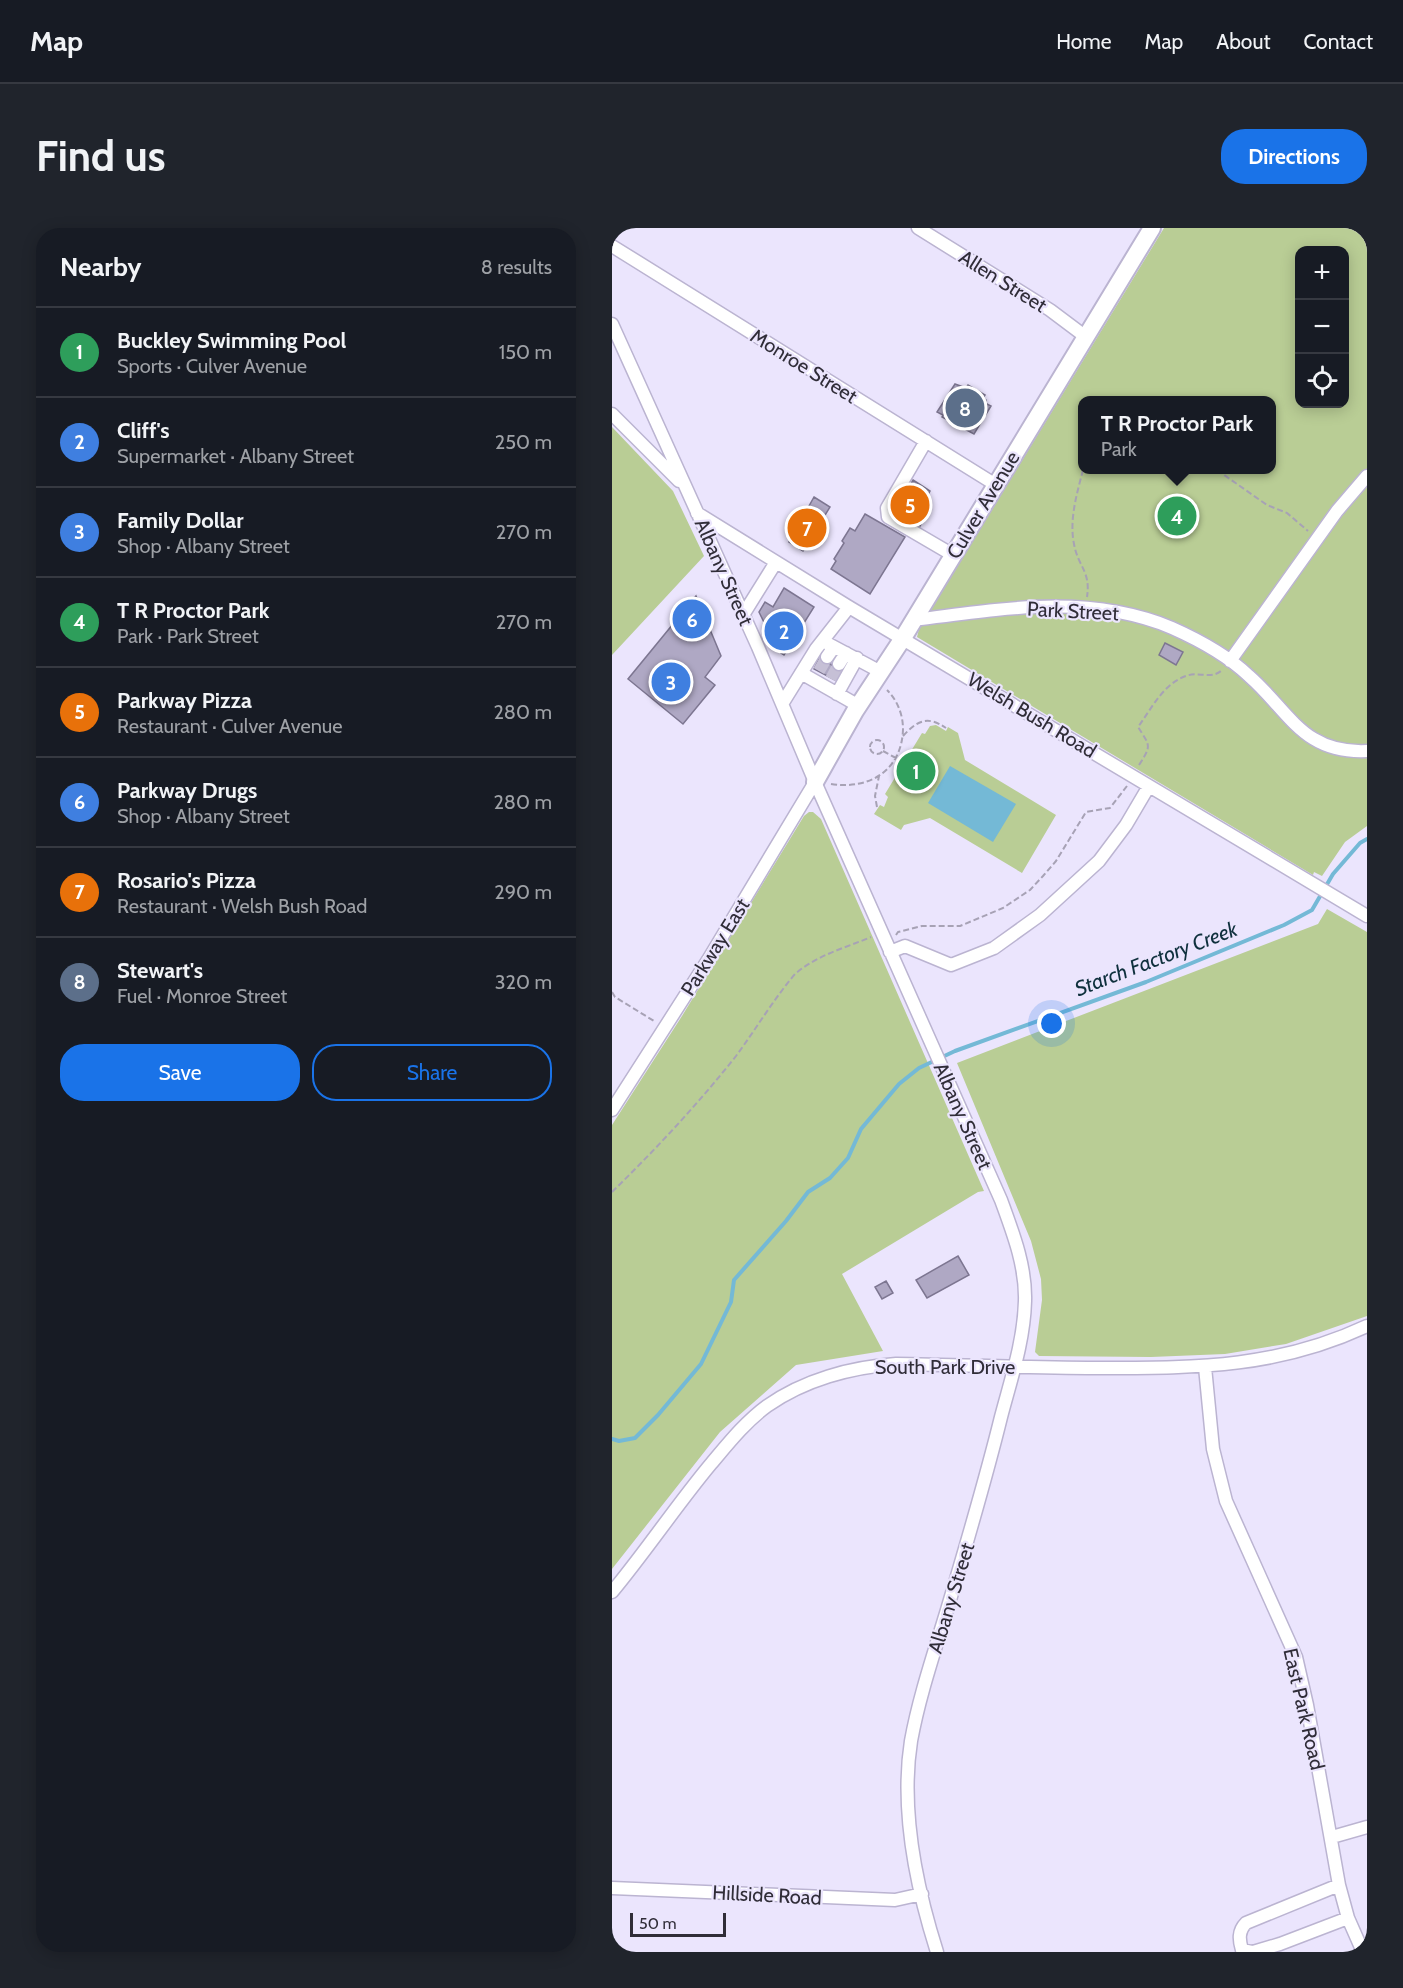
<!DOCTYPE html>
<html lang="en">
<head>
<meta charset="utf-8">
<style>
	:root { --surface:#171b24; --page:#20242c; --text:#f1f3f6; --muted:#9ea1a6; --line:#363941; --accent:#1a73e8 }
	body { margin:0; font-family:Cabin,sans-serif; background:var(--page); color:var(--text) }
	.controls { position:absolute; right:18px; top:18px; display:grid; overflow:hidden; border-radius:12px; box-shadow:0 3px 15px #0003 }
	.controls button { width:54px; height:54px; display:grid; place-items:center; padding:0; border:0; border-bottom:2px solid var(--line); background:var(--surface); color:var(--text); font:30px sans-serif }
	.scale { position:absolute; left:18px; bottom:15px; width:96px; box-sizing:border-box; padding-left:6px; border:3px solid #302d38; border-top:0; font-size:16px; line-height:21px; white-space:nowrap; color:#302d38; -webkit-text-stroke:4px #ebe5fd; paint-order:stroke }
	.you { position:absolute; left:440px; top:796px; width:21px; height:21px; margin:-15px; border:4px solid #fff; border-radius:50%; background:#1a73e8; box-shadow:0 0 0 9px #1a73e833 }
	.badge { display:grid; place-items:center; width:39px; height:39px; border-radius:50%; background:var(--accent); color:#fff; font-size:20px; font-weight:700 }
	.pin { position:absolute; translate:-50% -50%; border:3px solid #fff; box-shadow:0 2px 6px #0006 }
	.popup { position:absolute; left:466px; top:168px; width:198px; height:78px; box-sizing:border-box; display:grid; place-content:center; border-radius:12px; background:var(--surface); filter:drop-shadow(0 2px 4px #0005); font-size:20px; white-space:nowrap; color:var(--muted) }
	.popup b { font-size:22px; color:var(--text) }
	.popup::after { content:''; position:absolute; left:50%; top:100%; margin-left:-12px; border:12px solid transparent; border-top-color:var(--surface) }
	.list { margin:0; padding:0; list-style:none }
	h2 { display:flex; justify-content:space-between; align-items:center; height:78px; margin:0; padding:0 24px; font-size:26px }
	h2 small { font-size:20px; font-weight:400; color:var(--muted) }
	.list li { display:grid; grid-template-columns:39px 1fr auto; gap:18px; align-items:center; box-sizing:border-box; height:90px; padding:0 24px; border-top:2px solid var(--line) }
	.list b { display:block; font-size:22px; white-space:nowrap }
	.list p { margin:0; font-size:20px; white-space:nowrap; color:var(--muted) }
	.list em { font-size:20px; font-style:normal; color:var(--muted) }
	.actions { display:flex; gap:12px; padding:18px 24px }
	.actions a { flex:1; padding:14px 0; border:2px solid var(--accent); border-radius:24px; text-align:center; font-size:21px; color:var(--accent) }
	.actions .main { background:var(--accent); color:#fff }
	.icon { flex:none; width:33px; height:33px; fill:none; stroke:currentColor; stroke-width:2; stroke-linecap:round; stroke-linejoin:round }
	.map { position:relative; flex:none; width:755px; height:1724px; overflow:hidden; border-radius:24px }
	header { display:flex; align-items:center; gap:36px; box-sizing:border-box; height:84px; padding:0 30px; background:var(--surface); border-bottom:2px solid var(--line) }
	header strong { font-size:28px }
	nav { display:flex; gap:33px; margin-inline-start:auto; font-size:21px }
	.intro { display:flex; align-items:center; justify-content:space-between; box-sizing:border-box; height:144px; padding:0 36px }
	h1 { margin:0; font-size:42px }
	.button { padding:15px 27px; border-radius:24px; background:var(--accent); color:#fff; font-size:21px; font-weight:700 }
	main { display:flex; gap:36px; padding:0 36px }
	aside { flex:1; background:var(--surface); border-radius:24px; box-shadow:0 3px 15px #0003 }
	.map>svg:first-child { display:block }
	.green { fill:#b9cd95; fill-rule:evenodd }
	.water { fill:#74b9d6 }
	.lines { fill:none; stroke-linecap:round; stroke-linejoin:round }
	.stream { stroke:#74b9d6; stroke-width:4 }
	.building { fill:#afa8c4; stroke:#7d7691; stroke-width:1.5 }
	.minor-tunnel { stroke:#c6c0d6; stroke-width:12; stroke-dasharray:12 6; stroke-linecap:butt }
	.minor-casing { stroke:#bbb4d1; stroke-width:15 }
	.major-casing { stroke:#bbb4d1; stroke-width:20 }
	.path { stroke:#a7a2b5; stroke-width:2; stroke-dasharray:6 3; stroke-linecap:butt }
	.minor { stroke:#fff; stroke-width:12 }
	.major { stroke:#fff; stroke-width:16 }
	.labels { text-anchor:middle; stroke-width:4.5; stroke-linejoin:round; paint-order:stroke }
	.street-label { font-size:20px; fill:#302d38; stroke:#ebe5fd }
	.water-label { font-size:21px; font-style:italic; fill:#0f303d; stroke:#ebe5fd }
</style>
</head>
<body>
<header>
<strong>Map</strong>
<nav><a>Home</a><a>Map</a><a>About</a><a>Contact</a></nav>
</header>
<div class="intro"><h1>Find us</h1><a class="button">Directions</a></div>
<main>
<aside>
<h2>Nearby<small>8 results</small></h2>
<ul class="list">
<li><span class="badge" style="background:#2e9e5b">1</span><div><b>Buckley Swimming Pool</b><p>Sports · Culver Avenue</p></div><em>150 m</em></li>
<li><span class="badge" style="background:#3f7fe0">2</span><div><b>Cliff's</b><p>Supermarket · Albany Street</p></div><em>250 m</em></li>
<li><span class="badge" style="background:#3f7fe0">3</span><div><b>Family Dollar</b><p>Shop · Albany Street</p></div><em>270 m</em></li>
<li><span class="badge" style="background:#2e9e5b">4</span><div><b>T R Proctor Park</b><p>Park · Park Street</p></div><em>270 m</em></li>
<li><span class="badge" style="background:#e8710a">5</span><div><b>Parkway Pizza</b><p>Restaurant · Culver Avenue</p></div><em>280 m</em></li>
<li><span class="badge" style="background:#3f7fe0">6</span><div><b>Parkway Drugs</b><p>Shop · Albany Street</p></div><em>280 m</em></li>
<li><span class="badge" style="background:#e8710a">7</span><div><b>Rosario's Pizza</b><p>Restaurant · Welsh Bush Road</p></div><em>290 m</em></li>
<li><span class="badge" style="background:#5c6f8a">8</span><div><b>Stewart's</b><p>Fuel · Monroe Street</p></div><em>320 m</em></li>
</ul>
<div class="actions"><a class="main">Save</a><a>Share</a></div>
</aside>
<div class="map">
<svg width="755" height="1724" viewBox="0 0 755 1724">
	<rect width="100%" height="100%" fill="#ebe5fd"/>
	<path class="green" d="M552 0H755V598L733 614 710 648 702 644 701 647 305 409 307 401ZM688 22H732V176H688ZM470 172H660V242H470Z
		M0 199 61 263 92 328 0 427Z
		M324 497 334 503 336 499 346 505 353 532 444 587 410 645 318 590 292 597 289 602 262 586 268 577 272 579 276 569 273 566 310 505 313 506 318 498Z
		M197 584H201L209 591 372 963 366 964 230 1046 271 1123 184 1137 108 1204 0 1341V897L70 788 192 588Z
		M715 681 755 704V1088L674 1116 613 1126 539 1129 427 1128 423 1124 430 1072 429 1051 419 1013 345 835 706 696Z"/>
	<path class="water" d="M338 538 404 576 381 614 316 575Z"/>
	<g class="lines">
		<path class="stream" d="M0 1211 7 1213 23 1210 46 1187 89 1136 119 1074 122 1052 174 993 196 964 218 950 236 930 249 901 287 856 307 840 343 823 534 754 672 697 700 682 721 646 748 615 755 611"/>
	</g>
	<path class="building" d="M343 156 354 160 356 157 373 167 371 170 374 172 373 175 379 178 362 206 330 189 331 187 325 184Z
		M301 252 318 263 311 276 318 281 308 298 287 286 289 282 285 280Z
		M202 269 218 279 191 323 177 314Z
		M253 286 293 309 258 366 219 341 224 333 222 331 232 315 230 313 238 300 243 303Z
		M172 360 202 379 172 427 166 423 147 384 153 374 161 379Z
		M84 368 109 428 93 449 103 457 71 496 16 451Z
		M553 415 571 424 564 437 547 427Z
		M207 431 211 436H219L222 443 228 444 223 452 202 441Z
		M346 1028 357 1047 315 1070 304 1052Z
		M274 1053 281 1065 270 1071 263 1059Z"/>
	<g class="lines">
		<path class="minor-tunnel" d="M207 443 215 429
			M219 451 227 436"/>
		<defs>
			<path id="minor" d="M306 0 438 82 474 109
				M0 18 384 257
				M0 96 146 419 203 554 389 972C401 1005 414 1038 413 1073 412 1113 399 1151 389 1189 373 1254 354 1318 335 1382 322 1425 307 1469 299 1513 288 1583 304 1658 325 1724
				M0 186 67 253
				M314 213 275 280 276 289 341 327
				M85 285 237 379 755 688
				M131 387 164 334
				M302 392C388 381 477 365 560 400 587 412 615 427 637 448 678 484 691 526 755 523
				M211 413 269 444
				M215 429 222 419
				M618 433 725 283 755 248
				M227 436 234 425
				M189 445 247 478
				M225 466 245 430
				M170 476 204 421 237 379
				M278 724 293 718 339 737 382 720 428 687 487 633 514 597 537 558
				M0 882 96 732 203 554
				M593 1139 601 1221 614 1273 684 1429 695 1477 727 1657 736 1690 751 1724
				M0 1364C34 1323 64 1278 98 1237 115 1217 133 1194 155 1178 192 1152 239 1139 284 1136 353 1137 423 1140 493 1140 587 1140 668 1139 755 1098
				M720 1609 755 1599
				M0 1660 283 1672 310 1666
				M640 1724 630 1722C627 1712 626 1703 634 1695L727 1657
				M641 1724 668 1716 736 1690"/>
			<path id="major" d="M203 554 243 483 291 410 540 0"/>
		</defs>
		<use href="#minor" class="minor-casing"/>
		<use href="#major" class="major-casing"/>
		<path class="path" d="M471 242C465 265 457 292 462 316 466 339 479 343 475 369
			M605 242 655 277 675 285 696 303
			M291 508C305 493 315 487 334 500
			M258 519a7 7 0 1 1 14 0a7 7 0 1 1-14 0Z
			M271 523 284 530
			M527 537C540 517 538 518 526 499 540 480 551 456 574 448 586 443 600 452 610 442
			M219 556C258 562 290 542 291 501 291 486 285 472 275 462
			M265 579 263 568 267 548
			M284 707 286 704 310 698H348L391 680 418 662 431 648 444 633 474 584 498 580 515 558
			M0 764 3 769 42 793
			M0 964C44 921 86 876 124 828 144 801 161 772 183 746 205 727 233 720 259 709"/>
		<use href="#minor" class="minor"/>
		<use href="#major" class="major"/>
	</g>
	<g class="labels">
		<g class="street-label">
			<text transform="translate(391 53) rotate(32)" y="7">Allen Street</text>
			<text transform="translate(192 138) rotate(32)" y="7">Monroe Street</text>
			<text transform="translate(371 277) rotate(-59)" y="7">Culver Avenue</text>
			<text transform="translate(112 344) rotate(66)" y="7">Albany Street</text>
			<text transform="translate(461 383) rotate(3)" y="7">Park Street</text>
			<text transform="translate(420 487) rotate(31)" y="7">Welsh Bush Road</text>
			<text transform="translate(103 719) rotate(-58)" y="7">Parkway East</text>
			<text transform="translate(351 888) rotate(66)" y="7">Albany Street</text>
			<text x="333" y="1146">South Park Drive</text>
			<text transform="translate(339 1370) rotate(-73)" y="7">Albany Street</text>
			<text transform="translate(692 1481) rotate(77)" y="7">East Park Road</text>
			<text transform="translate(155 1667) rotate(3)" y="7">Hillside Road</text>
		</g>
		<g class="water-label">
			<text transform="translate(544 731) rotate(-21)" y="7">Starch Factory Creek</text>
		</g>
	</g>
</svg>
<div class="controls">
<button>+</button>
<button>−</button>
<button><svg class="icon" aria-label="locate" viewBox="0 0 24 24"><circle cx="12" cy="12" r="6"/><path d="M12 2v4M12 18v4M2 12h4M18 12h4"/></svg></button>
</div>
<div class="scale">50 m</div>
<div class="you"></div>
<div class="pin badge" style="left:304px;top:543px;background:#2e9e5b">1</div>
<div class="pin badge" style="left:172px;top:403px;background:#3f7fe0">2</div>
<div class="pin badge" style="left:59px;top:454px;background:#3f7fe0">3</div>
<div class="pin badge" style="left:565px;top:288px;background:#2e9e5b">4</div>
<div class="popup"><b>T R Proctor Park</b>Park</div>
<div class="pin badge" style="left:298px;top:277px;background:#e8710a">5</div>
<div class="pin badge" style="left:80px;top:391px;background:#3f7fe0">6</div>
<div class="pin badge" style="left:195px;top:300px;background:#e8710a">7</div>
<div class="pin badge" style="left:353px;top:180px;background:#5c6f8a">8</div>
</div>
</main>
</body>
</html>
